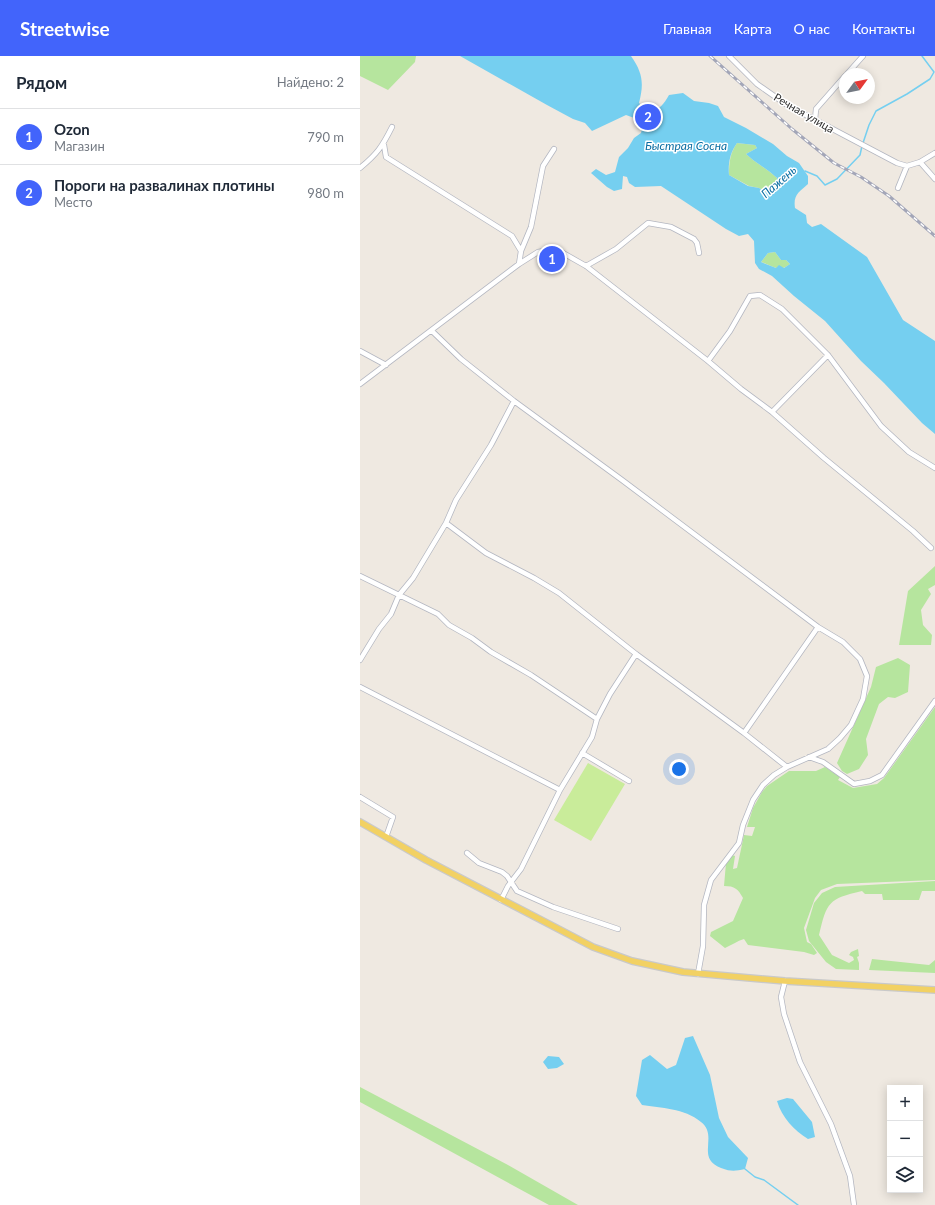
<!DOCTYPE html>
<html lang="ru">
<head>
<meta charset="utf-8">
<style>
	:root { --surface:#fff; --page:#f2f2f3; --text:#1f2937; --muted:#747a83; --line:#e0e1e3; --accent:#4264fb }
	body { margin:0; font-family:Lato,sans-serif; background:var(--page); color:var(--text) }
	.controls { position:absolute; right:12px; bottom:12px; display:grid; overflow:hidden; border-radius:0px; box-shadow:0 2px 10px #0003 }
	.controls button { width:36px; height:36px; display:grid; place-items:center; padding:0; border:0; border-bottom:1px solid var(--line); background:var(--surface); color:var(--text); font:20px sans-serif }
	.compass { position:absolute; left:479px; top:12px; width:36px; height:36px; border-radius:50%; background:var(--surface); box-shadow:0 2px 10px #0003; rotate:57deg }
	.you { position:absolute; left:319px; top:713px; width:14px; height:14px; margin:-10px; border:3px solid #fff; border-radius:50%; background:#1a73e8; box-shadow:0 0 0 6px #1a73e833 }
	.badge { display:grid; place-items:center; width:26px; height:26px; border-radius:50%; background:var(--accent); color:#fff; font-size:13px; font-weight:700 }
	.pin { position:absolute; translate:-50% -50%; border:2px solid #fff; box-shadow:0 1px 4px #0006 }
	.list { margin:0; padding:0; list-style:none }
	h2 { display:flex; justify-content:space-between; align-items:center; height:52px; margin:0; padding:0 16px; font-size:17px }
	h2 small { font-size:13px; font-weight:400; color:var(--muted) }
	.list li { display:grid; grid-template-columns:26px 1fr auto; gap:12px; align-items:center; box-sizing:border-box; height:56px; padding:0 16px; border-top:1px solid var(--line) }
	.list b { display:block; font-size:15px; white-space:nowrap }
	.list p { margin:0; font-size:13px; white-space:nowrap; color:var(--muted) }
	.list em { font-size:13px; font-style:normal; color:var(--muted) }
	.icon { flex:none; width:22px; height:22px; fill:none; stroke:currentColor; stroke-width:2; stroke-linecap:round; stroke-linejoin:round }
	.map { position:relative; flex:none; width:575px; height:1149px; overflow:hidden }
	header { display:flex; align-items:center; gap:24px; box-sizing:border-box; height:56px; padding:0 20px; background:var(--accent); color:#fff }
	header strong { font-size:19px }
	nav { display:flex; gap:22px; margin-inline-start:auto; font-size:14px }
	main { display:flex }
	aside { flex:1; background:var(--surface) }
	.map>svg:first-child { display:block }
	.green { fill:#b6e59e }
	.pitch { fill:#c9ec9a }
	.water { fill:#75cff0; fill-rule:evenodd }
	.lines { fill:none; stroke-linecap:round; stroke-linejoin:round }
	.stream { stroke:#75cff0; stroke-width:1.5 }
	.minor-casing { stroke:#b4b7c1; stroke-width:6 }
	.major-casing { stroke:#c9c9c9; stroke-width:8 }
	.minor { stroke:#fff; stroke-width:4.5 }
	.major { stroke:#f2d163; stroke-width:5.5 }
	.rail-casing { stroke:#a3a6b8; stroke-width:3 }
	.rail { stroke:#fff; stroke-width:1.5; stroke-dasharray:4.5; stroke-linecap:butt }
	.labels { text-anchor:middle; stroke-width:3; stroke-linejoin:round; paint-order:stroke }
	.street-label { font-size:11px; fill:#2e2e2e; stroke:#fff }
	.water-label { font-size:12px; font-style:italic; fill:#0d6fa3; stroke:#fff }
</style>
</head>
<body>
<header>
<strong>Streetwise</strong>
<nav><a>Главная</a><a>Карта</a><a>О нас</a><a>Контакты</a></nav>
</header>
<main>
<aside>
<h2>Рядом<small>Найдено: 2</small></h2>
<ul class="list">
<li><span class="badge">1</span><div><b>Ozon</b><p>Магазин</p></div><em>790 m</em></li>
<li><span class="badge">2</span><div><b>Пороги на развалинах плотины</b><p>Место</p></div><em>980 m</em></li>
</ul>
</aside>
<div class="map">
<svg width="575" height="1149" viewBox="0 0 575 1149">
	<rect width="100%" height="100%" fill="#efe9e1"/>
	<path class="green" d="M0 0H56L55 6 28 34 0 20Z
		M377 87 395 89 397 92 386 98 393 104 410 116 417 122V131L412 135 406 136 399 132 389 130 369 119C369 107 370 97 377 87Z
		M415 196 421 204H426L430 208C419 217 413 210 401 206L408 197Z
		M575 510V529L568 533 571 538 561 554 563 569 572 579 571 589H539L548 535Z
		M538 602 550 609 548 636 535 642 528 641 519 648 506 683 508 699 499 713 487 718 482 715 477 707 511 631 516 611Z
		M575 651V824L477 828 461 834 455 842 444 872 447 886 451 888 457 897 454 899 444 896 388 889 384 883C377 885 372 889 365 892L350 880 351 876 373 865 383 842C378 833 375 830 364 830L366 807 372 799 375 800 373 813 377 812 384 779 392 780 395 771H387L393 752 402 736 407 730 429 715H456L465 711 480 721 478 724 493 732 517 728 524 722Z
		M575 825V835H562L559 844H523L522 838H505L502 835C468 843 467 846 459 879L472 899 489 907 494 904 493 901 489 899 491 896 498 893 499 900 497 901 499 907V914L476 913 466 906 449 885 446 874 454 847 462 837 475 831Z
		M512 903 569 909 575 904V917L509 914Z
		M0 1031 148 1109 218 1149H189L0 1046Z"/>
	<path class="pitch" d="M228 707 265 728 231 785 194 764Z"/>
	<path class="water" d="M100 0H271C283 17 284 28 279 47 293 61 301 53 309 39L323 37 334 45 349 47 358 50 364 61 386 72 413 88 427 100 439 107 448 120V128C439 136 433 139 435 152L446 159 447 167 452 171 461 168 507 201 543 264 575 285V378L562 367 524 327 501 305 465 265 434 240 412 220 399 213 395 207 394 185 388 178 379 180 366 173 301 130 275 131 269 127 267 121 263 120 262 133 254 135 247 131 231 117 236 113 246 119 255 116 259 101 268 92 274 82 281 77 283 69 277 63 266 59 232 75 225 67 213 63 187 49ZM377 87 395 89 397 92 386 98 393 104 410 116 417 122V131L412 135 406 136 399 132 388 130 369 119C368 107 370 97 377 87ZM415 196 421 204H426L430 208 424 212 419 209 416 212 401 206 408 197Z
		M333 980 350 1019 359 1062 368 1081 388 1102 385 1113C375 1115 372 1116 361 1112 335 1102 359 1080 341 1066 324 1052 301 1052 282 1049L276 1040 282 1004 290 999 307 1013 316 1009 325 982Z
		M188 1000 199 1001 204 1008 197 1012 188 1013 183 1006Z
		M427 1042 433 1043 452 1066 455 1081 448 1083C434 1074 422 1062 417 1045Z"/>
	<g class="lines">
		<path class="stream" d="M503 87 509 69 516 55 547 38 570 23 574 16 562 0
			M445 115 457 120 465 129 477 123 500 99 502 90
			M385 1113 395 1121 404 1124 438 1149"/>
		<defs>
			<path id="minor" d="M369 0 397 28 427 49 537 107 547 110 560 106 575 97
				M487 18 503 0
				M455 64 456 53 485 20
				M24 89 26 101 152 180 161 195
				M560 106 575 123
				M0 112C17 98 22 91 32 71
				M538 132 547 110
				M159 208 161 195 171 171 183 110 194 93
				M226 210 256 193 288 167 311 171 334 183 337 187 339 197
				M72 275 101 303 154 345 262 424 458 571 483 586 500 603 507 620 503 643 491 669 480 682 468 693 427 711 414 719 403 729 393 744 383 769 379 787 351 824 344 849 343 890 338 918
				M0 295 26 309
				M348 305 370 275 390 240 400 239 422 253 468 299 521 370 549 396 575 412
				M0 328 159 208 178 196 196 193 226 210 348 305 381 333 412 356 464 402 553 475 571 492
				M412 356 468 299
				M86 467 126 497 174 522 199 537 276 598 384 677 427 711
				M0 520 78 558 89 569 112 582 131 596 171 619 237 663
				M0 604 19 573 31 558 39 539 53 522 86 467 96 444 131 389 154 345
				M0 631 200 734
				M384 677 458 571
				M222 697 269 725
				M449 701 463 706 494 728 510 725 522 719 575 645
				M0 741 33 761 26 781
				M107 797 119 807 142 816 147 820 157 835 193 851 258 873
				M141 844 148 830 161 813 200 734 232 681 237 663 250 638 276 598
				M425 925 421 941 424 958 440 1006 471 1068 490 1120 494 1149"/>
			<path id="major" d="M0 766 66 804 233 891 272 905 323 916 425 925 575 934"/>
		</defs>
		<use href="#minor" class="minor-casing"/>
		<use href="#major" class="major-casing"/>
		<use href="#minor" class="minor"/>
		<use href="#major" class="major"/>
		<defs>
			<path id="rail" d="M350 0 432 73 474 107 501 121 529 140 575 180"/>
		</defs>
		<use href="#rail" class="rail-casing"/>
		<use href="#rail" class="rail"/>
	</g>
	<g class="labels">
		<g class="street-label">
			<text transform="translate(444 57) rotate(30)" y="4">Речная улица</text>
		</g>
		<g class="water-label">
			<text x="326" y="94">Быстрая Сосна</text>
			<text transform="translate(419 126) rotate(-41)" y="4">Пажень</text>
		</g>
	</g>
</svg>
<div class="controls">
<button>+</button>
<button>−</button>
<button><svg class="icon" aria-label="layers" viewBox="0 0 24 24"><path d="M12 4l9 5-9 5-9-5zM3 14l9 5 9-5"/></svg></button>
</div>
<svg class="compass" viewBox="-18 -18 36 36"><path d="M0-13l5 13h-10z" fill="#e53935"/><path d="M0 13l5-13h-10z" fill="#747a83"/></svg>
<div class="you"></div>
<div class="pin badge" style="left:192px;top:203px">1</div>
<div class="pin badge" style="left:288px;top:61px">2</div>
</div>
</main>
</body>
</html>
